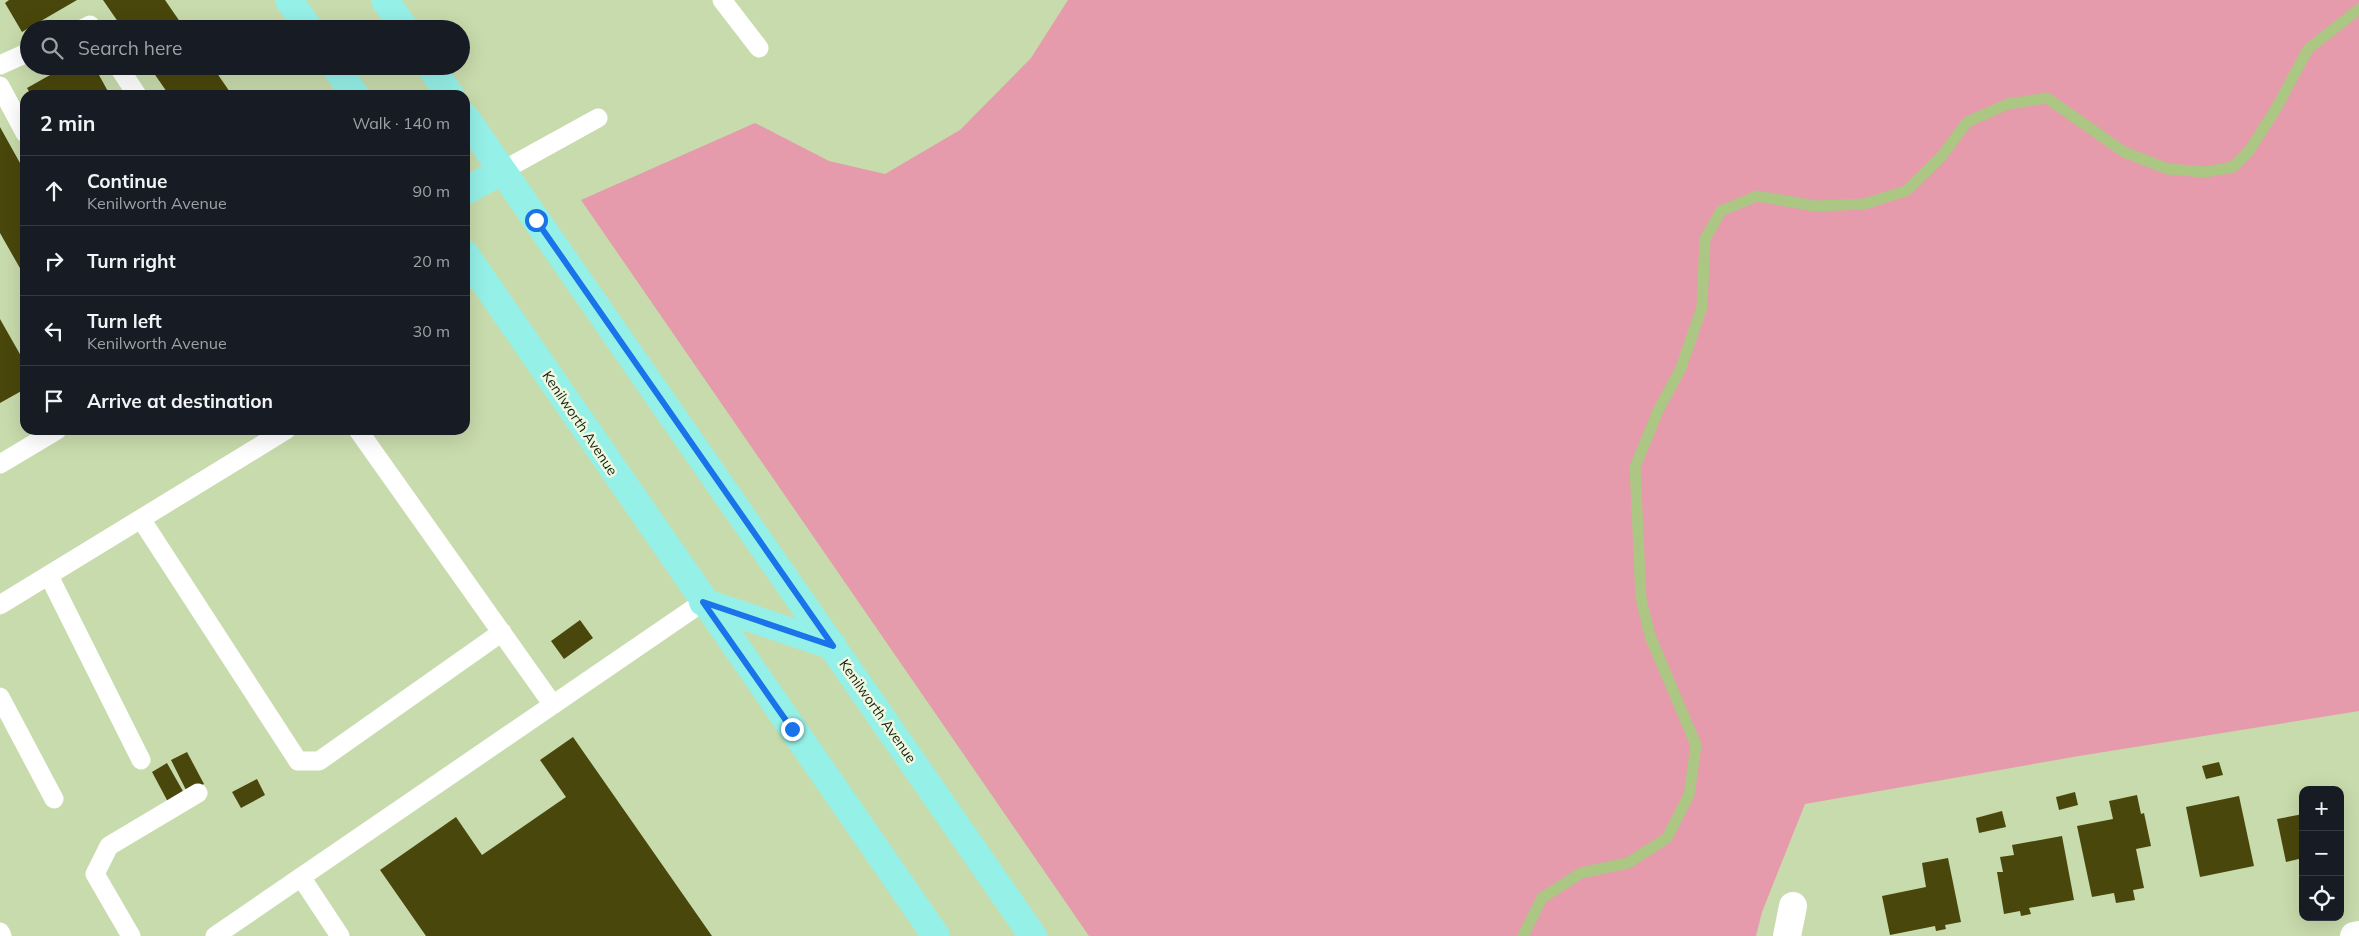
<!DOCTYPE html>
<html lang="en">
<head>
<meta charset="utf-8">
<style>
	:root { --surface:#171b24; --page:#242831; --text:#f1f3f6; --muted:#9ea1a6; --line:#363941 }
	body { margin:0; font-family:Mulish,sans-serif; background:var(--page); color:var(--text) }
	.controls { position:absolute; right:15px; bottom:15px; display:grid; overflow:hidden; border-radius:10px; box-shadow:0 5px 20px #0002 }
	.controls button { width:45px; height:45px; display:grid; place-items:center; padding:0; border:0; border-bottom:1px solid var(--line); background:var(--surface); color:var(--text); font:25px sans-serif }
	.stop { position:absolute; width:15px; height:15px; margin:-11px; border:4px solid #1a73e8; border-radius:50%; background:#fff }
	.stop.end { background:#1a73e8; border-color:#fff; box-shadow:0 1px 5px #0008 }
	.list { margin:0; padding:0; list-style:none }
	h2 { display:flex; justify-content:space-between; align-items:center; height:65px; margin:0; padding:0 20px; font-size:21px }
	h2 small { font-size:16px; font-weight:400; color:var(--muted) }
	.list li { display:grid; grid-template-columns:32px 1fr auto; gap:15px; align-items:center; box-sizing:border-box; height:70px; padding:0 20px; border-top:1px solid var(--line) }
	.list b { display:block; font-size:19px; white-space:nowrap }
	.list p { margin:0; font-size:16px; white-space:nowrap; color:var(--muted) }
	.list em { font-size:16px; font-style:normal; color:var(--muted) }
	.icon { flex:none; width:28px; height:28px; fill:none; stroke:currentColor; stroke-width:2; stroke-linecap:round; stroke-linejoin:round }
	.map { position:relative; flex:none; width:2359px; height:936px; overflow:hidden }
	.search { position:absolute; background:var(--surface); box-shadow:0 5px 20px #0002; left:20px; top:20px; width:450px; height:55px; display:flex; align-items:center; gap:12px; box-sizing:border-box; padding:0 18px; border-radius:28px; color:var(--muted); font-size:19px }
	.panel { position:absolute; background:var(--surface); box-shadow:0 5px 20px #0002; left:20px; top:90px; width:450px; height:345px; border-radius:15px }
	.map>svg:first-child { display:block }
	.green { fill:#e59bab }
	.lines { fill:none; stroke-linecap:round; stroke-linejoin:round }
	.stream { stroke:#acc683; stroke-width:11 }
	.building { fill:#4a470c }
	.lane { stroke:#fff; stroke-width:19 }
	.street { stroke:#fff; stroke-width:28 }
	.primary { stroke:#95f0e7; stroke-width:28 }
	.route { stroke:#1a73e8; stroke-width:6 }
	.labels { text-anchor:middle; stroke-width:5; stroke-linejoin:round; paint-order:stroke }
	.street-label { font-size:14px; fill:#171d0c; stroke:#eef8e0 }
</style>
</head>
<body>
<div class="map">
<svg width="2359" height="936" viewBox="0 0 2359 936">
	<rect width="100%" height="100%" fill="#c8dbac"/>
	<path class="green" d="M1068 0H2359V711L2079 756 1805 804 1762 912 1756 936H1089L581 200 755 123 829 161 885 174 960 130 1031 58Z"/>
	<g class="lines">
		<path class="stream" d="M1523 936 1542 898 1581 873 1628 863 1667 838 1689 795 1696 745 1650 636 1641 599 1635 467 1658 411 1681 368 1702 307 1705 239 1721 211 1757 196 1815 206 1864 204 1906 191 1941 157 1967 122 2008 104 2047 98 2124 152 2168 169 2205 172 2233 167 2249 151 2277 107 2308 49 2359 9"/>
	</g>
	<path class="building" d="M9 0H77L22 32 5 3Z
		M103 0H165L185 29H123Z
		M66 66H94L110 95H31L27 88Z
		M149 66H212L232 95H169Z
		M0 127 25 172V277L0 233Z
		M0 319 25 363V389L0 403Z
		M580 620 593 638 564 659 551 641Z
		M573 737 712 936H426L380 870 456 817 482 855 566 797 540 760Z
		M187 752 204 784 187 792 171 760Z
		M2219 762 2223 775 2206 779 2202 766Z
		M167 763 184 793 168 802 152 772Z
		M257 779 265 795 241 808 232 792Z
		M2075 792 2078 805 2059 810 2056 797Z
		M2137 795 2141 814 2144 813 2151 846 2136 849 2144 888 2133 890 2135 900 2116 903 2114 893 2092 897 2077 826 2113 819 2109 801Z
		M2239 796 2254 866 2200 877 2186 807Z
		M2002 811 2006 827 1979 833 1976 818Z
		M2303 814V858L2286 862 2277 819Z
		M2062 836 2074 900 2029 908 2031 914 2021 916 2020 911 2004 914 1997 872H2003L2000 857 2014 855 2012 845Z
		M1948 858 1961 922 1945 925 1946 929 1936 931 1935 926 1890 935 1882 896 1926 887 1922 863Z"/>
	<g class="lines">
		<path class="lane" d="M722 0 759 48
			M82 29 90 25 92 29
			M0 65 29 52
			M118 66 137 95
			M0 86 25 133
			M502 171 598 118
			M358 430 553 705
			M0 464 57 430
			M141 519 298 761H319L502 632
			M49 576 141 760
			M0 605 286 430
			M0 697 54 799
			M301 877 340 936
			M0 932 2 936
			M131 936 95 874 109 846 198 793
			M215 936 703 602"/>
		<path class="street" d="M1787 936 1793 906
			M2354 936 2359 935"/>
		<path class="primary" d="M289 0 309 29
			M385 0 405 29
			M335 66 355 95
			M430 66 450 95
			M465 117 1033 936
			M465 191 502 171
			M465 254 936 936
			M703 602 833 646"/>
	</g>
	<g class="lines">
		<path class="route" d="M536 220 833 646 703 602 792 729"/>
	</g>
	<g class="labels">
		<g class="street-label">
			<text transform="translate(580 423) rotate(56)" y="5">Kenilworth Avenue</text>
			<text transform="translate(878 711) rotate(55)" y="5">Kenilworth Avenue</text>
		</g>
	</g>
</svg>
<div class="controls">
<button>+</button>
<button>−</button>
<button><svg class="icon" aria-label="locate" viewBox="0 0 24 24"><circle cx="12" cy="12" r="6"/><path d="M12 2v4M12 18v4M2 12h4M18 12h4"/></svg></button>
</div>
<div class="stop" style="left:536px;top:220px"></div>
<div class="stop end" style="left:792px;top:729px"></div>
<div class="search"><svg class="icon" aria-label="search" viewBox="0 0 24 24"><circle cx="10" cy="10" r="6"/><path d="M15 15l6 6"/></svg>Search here</div>
<section class="panel">
<h2>2 min<small>Walk · 140 m</small></h2>
<ul class="list">
<li><svg class="icon" aria-label="ahead" viewBox="0 0 24 24"><path d="M12 20V5M6 11l6-6 6 6"/></svg><div><b>Continue</b><p>Kenilworth Avenue</p></div><em>90 m</em></li>
<li><svg class="icon" aria-label="right" viewBox="0 0 24 24"><path d="M7 20v-9h11M14 6l5 5-5 5"/></svg><div><b>Turn right</b></div><em>20 m</em></li>
<li><svg class="icon" aria-label="left" viewBox="0 0 24 24"><path d="M17 20v-9H6M10 6l-5 5 5 5"/></svg><div><b>Turn left</b><p>Kenilworth Avenue</p></div><em>30 m</em></li>
<li><svg class="icon" aria-label="arrive" viewBox="0 0 24 24"><path d="M6 21V4h12l-3 4 3 4H6"/></svg><div><b>Arrive at destination</b></div></li>
</ul>
</section>
</div>
</body>
</html>
